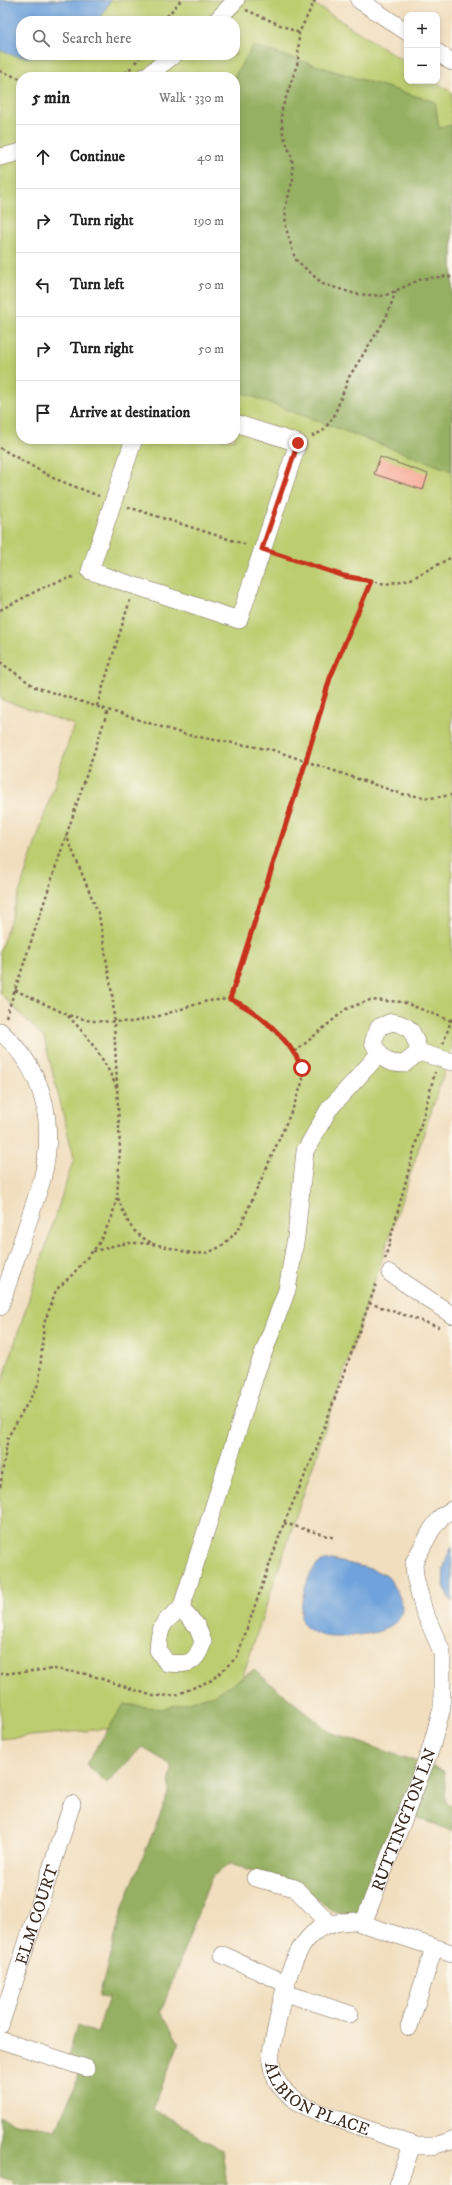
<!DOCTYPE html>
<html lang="en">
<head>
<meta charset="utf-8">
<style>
	:root { --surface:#fff; --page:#f6f6f6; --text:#222; --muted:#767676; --line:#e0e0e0 }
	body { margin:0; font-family:"IM FELL DW Pica",serif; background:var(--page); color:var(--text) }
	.controls { position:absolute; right:12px; top:12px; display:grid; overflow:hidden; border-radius:8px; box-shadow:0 2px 6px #0003 }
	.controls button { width:36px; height:36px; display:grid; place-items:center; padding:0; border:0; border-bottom:1px solid var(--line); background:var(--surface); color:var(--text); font:20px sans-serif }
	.stop { position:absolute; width:12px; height:12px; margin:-9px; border:3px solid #c8321e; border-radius:50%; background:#fff }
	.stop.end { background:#c8321e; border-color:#fff; box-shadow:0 1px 4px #0008 }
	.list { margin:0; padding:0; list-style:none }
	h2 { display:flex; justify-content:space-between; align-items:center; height:52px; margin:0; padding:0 16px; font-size:17px }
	h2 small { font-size:13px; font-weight:400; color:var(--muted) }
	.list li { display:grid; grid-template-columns:26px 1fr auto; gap:12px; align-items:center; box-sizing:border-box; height:64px; padding:0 16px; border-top:1px solid var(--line) }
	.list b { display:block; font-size:15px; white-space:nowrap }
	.list em { font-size:13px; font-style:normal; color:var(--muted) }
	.icon { flex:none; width:22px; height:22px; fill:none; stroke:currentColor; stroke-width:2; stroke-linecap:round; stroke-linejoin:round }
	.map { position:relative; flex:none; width:452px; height:2185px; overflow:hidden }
	.search { position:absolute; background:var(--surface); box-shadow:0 2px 6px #0003; left:16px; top:16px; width:224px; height:44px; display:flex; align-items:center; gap:10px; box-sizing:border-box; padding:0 14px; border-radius:16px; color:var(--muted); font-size:15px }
	.panel { position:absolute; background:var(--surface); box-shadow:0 2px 6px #0003; left:16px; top:72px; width:224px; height:372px; border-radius:16px }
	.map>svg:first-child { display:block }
	.green { fill:#bccd70; stroke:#7c7c47; fill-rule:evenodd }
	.forest { fill:#95b062; stroke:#686d40 }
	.water { fill:#6fa3dc; stroke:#55667d }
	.building { fill:#f7a693 }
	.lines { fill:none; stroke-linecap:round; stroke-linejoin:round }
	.minor-casing { stroke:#7b6956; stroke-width:18 }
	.path { stroke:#7b6956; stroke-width:2.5; stroke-dasharray:3 3; stroke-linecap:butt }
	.minor { stroke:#fff; stroke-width:17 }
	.route { stroke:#c8321e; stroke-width:5 }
	.labels { text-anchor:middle; stroke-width:4; stroke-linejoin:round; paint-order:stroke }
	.street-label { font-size:17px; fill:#3b2a1e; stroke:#fbf7ec }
</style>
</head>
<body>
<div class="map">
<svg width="452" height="2185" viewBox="0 0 452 2185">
	<rect width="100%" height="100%" fill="#fbf7ec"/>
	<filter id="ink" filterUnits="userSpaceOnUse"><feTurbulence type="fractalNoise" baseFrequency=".025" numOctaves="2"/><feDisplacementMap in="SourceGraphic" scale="8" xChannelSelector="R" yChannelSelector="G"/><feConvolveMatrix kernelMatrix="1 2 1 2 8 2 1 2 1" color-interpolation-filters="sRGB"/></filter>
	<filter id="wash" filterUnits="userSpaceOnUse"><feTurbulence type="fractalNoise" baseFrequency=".012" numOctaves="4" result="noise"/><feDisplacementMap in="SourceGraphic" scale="16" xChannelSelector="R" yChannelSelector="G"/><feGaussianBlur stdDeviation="0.9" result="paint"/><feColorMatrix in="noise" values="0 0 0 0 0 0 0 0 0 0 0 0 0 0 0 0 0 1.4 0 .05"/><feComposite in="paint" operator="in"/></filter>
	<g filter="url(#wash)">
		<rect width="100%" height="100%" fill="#f1debe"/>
		<path class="green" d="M0 0H308L407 63V81H434L452 92V1049L229 1717 0 1739V1389L74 1158 44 1038 0 993V951L74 725 0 699ZM21 21H235V55H21ZM21 77H235V439H21Z"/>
		<path class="forest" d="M253 46 435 102 439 128 452 125V471L235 390 234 77Z
			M254 1670 330 1732 444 1771 446 1803 452 1805V1831L400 1811 360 1912 336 1913 294 1882 229 1864 211 1878 161 2012 179 2043 153 2108 222 2150 227 2185H14V2182L0 2178V2117L15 2123 56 2130 79 2076 65 2066 77 2026 97 2033 109 1997 99 1996 124 1904 169 1793 171 1765 142 1747 107 1783 86 1764 124 1704 162 1709 214 1695Z"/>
		<path class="water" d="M0 0H111L98 21H21V55H64C45 58 17 60 0 50Z
			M452 1547V1602C439 1585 442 1564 452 1547Z
			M332 1560C349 1564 370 1567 385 1575 392 1579 391 1584 395 1589 414 1616 391 1631 366 1634 350 1636 333 1640 318 1634 311 1632 302 1626 301 1618 300 1603 306 1577 316 1566 321 1561 326 1561 332 1560Z"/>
		<g id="blocks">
			<path class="building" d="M380 457 428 474 423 490 374 474Z"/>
		</g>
	</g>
	<g filter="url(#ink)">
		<use href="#blocks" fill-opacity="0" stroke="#7b6956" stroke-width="1"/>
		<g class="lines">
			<defs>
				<g id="minor">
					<path d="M359 0 407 32"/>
					<path d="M216 21 236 0"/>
					<path d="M437 52 452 62"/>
					<path d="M145 77 174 55"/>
					<path d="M0 157 21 152"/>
					<path d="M134 439 90 571 239 620 298 443 235 423"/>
					<path d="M392 1022C412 1025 414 1034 419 1052L404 1064C386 1064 380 1058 373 1042L379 1027Z"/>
					<path d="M0 1031C45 1071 56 1122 42 1180L0 1307"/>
					<path d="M419 1052 452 1062"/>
					<path d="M390 1273 452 1315"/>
					<path d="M181 1609 197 1626 203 1642C195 1664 190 1665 167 1663L158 1650C159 1628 162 1621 181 1609L257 1370 287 1290 296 1237 305 1151 329 1109 379 1054"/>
					<path d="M255 1878 295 1888 331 1925"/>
					<path id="s1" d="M363 1924 431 1748 442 1708V1652L424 1611 415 1577 414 1562 432 1529 442 1516 452 1510"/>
					<path id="s2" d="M452 1953 354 1921C342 1922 326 1923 316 1931 285 1954 280 2016 271 2052 268 2100 317 2112 353 2124 374 2132 396 2139 417 2146H433L452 2140"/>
					<path d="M223 1955 287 1984"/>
					<path d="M285 1993 350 2014"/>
					<path id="s3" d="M0 2026 72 1804"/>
					<path d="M409 2027 434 1948"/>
					<path d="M0 2040 86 2068"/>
					<path d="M398 2185 412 2145"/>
				</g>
			</defs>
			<use href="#minor" class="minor-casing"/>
			<path class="path" d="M315 0 299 33 298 62 281 112 283 134 292 158 293 179 285 208 286 228 295 259 323 284 356 294 384 296 421 279 448 276 452 278
				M246 10 299 33
				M163 21 181 0
				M135 63 141 55
				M0 71 21 79
				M120 77 132 67
				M312 436 323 431 334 416 349 377 386 318 396 291
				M0 448 53 478 99 496
				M128 507 247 545
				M277 554 344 576 386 584 411 579 452 557
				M0 610 48 585 76 576
				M0 662 35 687 187 735 273 750 402 794 430 798 452 795
				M97 706 130 600
				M15 990 68 1015 91 1021 132 1022 159 1016 207 1001 230 999 247 1007 260 1017 295 1052 302 1068 303 1080 293 1108 240 1227C202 1275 184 1243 137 1243 122 1242 106 1248 92 1252
				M230 999 305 761 330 678 371 581
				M68 1016C89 1037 106 1061 117 1089
				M6 1017 108 710
				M443 1044 452 1018
				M295 1052 346 1009 370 1000 403 1002 451 1021
				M118 1198C127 1220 129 1232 152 1243
				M385 1259 435 1072
				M369 1303 439 1327
				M0 1487 8 1437 39 1383 44 1324 56 1290 72 1275 98 1245 112 1217 117 1197 120 1149 113 1000 99 915 66 835
				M284 1523 335 1538
				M0 1674 54 1669 87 1674 153 1696 176 1695 212 1680 237 1657 284 1523 316 1450 377 1282"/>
			<use href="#minor" class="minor"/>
		</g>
	</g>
	<g class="lines" filter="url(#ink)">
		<path class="route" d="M298 443 262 549 344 576 371 581 330 678 306 761 230 999C259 1012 289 1038 302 1068"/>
	</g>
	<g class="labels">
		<g class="street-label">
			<text dy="6" stroke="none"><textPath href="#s1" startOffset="112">RUTTINGTON LN</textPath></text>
			<text dy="6" stroke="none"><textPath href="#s3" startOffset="117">ELM COURT</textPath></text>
			<text dy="6" stroke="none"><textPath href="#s2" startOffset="348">ALBION PLACE</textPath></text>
		</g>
	</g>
</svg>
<div class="controls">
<button>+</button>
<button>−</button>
</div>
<div class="stop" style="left:302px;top:1068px"></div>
<div class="stop end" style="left:298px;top:443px"></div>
<div class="search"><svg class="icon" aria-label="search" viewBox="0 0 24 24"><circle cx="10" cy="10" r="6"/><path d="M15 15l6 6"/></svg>Search here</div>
<section class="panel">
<h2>5 min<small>Walk · 330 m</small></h2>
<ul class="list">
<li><svg class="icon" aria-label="ahead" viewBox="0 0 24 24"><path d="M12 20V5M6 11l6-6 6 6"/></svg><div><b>Continue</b></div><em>40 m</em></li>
<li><svg class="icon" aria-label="right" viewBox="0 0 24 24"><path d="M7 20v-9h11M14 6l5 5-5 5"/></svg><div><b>Turn right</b></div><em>190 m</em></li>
<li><svg class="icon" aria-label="left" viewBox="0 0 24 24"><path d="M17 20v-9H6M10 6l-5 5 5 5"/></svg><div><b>Turn left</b></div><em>50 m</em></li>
<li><svg class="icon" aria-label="right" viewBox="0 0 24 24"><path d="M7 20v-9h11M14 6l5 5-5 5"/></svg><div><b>Turn right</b></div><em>50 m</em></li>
<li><svg class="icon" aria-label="arrive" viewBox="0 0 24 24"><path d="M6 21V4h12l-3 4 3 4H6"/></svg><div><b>Arrive at destination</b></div></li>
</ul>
</section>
</div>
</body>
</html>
